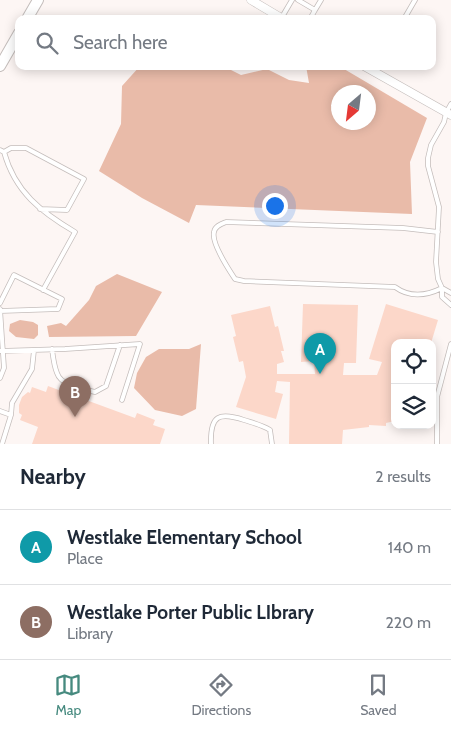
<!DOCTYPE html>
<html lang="en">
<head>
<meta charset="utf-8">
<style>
	:root { --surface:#fff; --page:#f2f2f3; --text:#1f2937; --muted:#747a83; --line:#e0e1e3; --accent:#468a7f }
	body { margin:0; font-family:Cabin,sans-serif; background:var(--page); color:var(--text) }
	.controls { position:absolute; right:15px; bottom:15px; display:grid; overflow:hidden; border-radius:10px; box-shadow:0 2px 12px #0003 }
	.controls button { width:45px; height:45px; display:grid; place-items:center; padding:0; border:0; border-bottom:1px solid var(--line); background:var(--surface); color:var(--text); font:25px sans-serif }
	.compass { position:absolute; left:331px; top:85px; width:45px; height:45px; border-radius:50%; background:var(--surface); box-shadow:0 2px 12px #0003; rotate:208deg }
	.you { position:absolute; left:274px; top:205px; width:18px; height:18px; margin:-12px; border:4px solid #fff; border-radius:50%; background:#1a73e8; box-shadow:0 0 0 8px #1a73e833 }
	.badge { display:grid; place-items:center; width:32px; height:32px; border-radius:50%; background:var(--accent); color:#fff; font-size:16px; font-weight:700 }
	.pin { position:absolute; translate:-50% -41px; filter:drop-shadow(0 1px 2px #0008) }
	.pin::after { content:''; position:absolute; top:26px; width:18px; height:15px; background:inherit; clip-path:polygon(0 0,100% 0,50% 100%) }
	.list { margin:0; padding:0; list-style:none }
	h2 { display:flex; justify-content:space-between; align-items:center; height:65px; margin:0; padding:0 20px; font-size:21px }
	h2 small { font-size:16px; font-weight:400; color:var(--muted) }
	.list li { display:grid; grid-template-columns:32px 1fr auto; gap:15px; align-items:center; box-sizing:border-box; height:75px; padding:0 20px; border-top:1px solid var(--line) }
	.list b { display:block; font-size:19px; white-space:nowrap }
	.list p { margin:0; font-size:16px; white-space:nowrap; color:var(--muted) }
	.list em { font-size:16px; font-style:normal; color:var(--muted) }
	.icon { flex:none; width:28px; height:28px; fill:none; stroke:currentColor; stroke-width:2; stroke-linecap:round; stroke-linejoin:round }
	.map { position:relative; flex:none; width:451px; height:444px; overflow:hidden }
	.search { position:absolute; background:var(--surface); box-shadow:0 2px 12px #0003; left:15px; right:15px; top:15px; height:55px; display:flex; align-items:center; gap:12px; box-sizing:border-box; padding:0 18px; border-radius:10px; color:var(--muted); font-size:19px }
	.sheet { height:215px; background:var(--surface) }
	nav { display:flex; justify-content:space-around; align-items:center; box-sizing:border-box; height:70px; border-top:1px solid var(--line); background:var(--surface); font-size:14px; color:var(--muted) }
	nav a { display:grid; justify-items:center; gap:2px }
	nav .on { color:var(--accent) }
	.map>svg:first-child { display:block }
	.green { fill:#e9bba9; fill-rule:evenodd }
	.building { fill:#fcd7c9 }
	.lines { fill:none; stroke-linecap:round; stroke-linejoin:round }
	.service-casing { stroke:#c4bdbb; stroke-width:5.5 }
	.minor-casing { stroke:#c4bdbb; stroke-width:9 }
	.tertiary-casing { stroke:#c4bdbb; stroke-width:12 }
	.service { stroke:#fff; stroke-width:4 }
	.minor { stroke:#fff; stroke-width:8 }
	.tertiary { stroke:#fff; stroke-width:10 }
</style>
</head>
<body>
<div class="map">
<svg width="451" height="444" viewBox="0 0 451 444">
	<rect width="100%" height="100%" fill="#fdf6f4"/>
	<path class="green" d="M140 66H223L241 75 267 69 289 80 309 83 306 66H339L427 118 410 162 412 214 196 205 189 223 142 198 99 171 121 124 122 86ZM368 92V122H338V92Z
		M117 274 162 292 136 336 49 337 47 326 61 323 66 326 89 300 96 286Z
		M20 320 33 322 38 325V335L34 339 16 337 9 331 10 324Z
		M201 344 196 409 182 416 155 410 134 388 137 373 146 357 159 349H189Z"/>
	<path class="building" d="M303 304 358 305 356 363H344L343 375H377L382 362 369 359 386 304 438 320 431 343H395V421L386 423V426L369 425V427L343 430 342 444H289L290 382 277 381 275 392 283 394 276 419 236 407 246 377 243 361 239 362 233 337 236 336 231 315 270 306 275 327 278 326 284 351H281L284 362 277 364V374H315L314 361 301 362Z
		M48 386 135 418 137 413 155 420 153 425 165 429 160 444H32L38 427 20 420 22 415 19 413V405L22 397 28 392 30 393 32 387 46 392Z"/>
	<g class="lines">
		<defs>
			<path id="service" d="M298 0 315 10 310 19
				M315 10 321 0
				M282 17 292 0
				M404 19 415 0
				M0 150 4 152C15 192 41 212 75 232L43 290
				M4 152 11 148H26L84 179 67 210 40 209
				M438 232 403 228 226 222C221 224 215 226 214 232 211 243 229 270 235 279L244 281 395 287C410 298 426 296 442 288L438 279 436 262 439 207 428 166V158L431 145 444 122 446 113 451 104
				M451 293 442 288V297L451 305
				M0 303 14 275 62 299 58 309 0 311
				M0 309 4 368 0 378
				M52 349C53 357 54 366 57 373 61 386 83 389 95 392L106 386 120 345
				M0 351 65 349 140 344 122 400
				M0 411 11 415
				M2 444 11 415 12 403 32 369 34 350
				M211 444C210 415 219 412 244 420 253 423 262 425 270 430L272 444
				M437 444V397L451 344"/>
			<path id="minor" d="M251 0 283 19
				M364 66 451 115"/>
			<path id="tertiary" d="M27 19 38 0
				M0 66 19 33"/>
		</defs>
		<use href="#service" class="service-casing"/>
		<use href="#minor" class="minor-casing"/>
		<use href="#tertiary" class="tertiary-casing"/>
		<use href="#service" class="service"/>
		<use href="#minor" class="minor"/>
		<use href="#tertiary" class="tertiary"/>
	</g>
</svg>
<div class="controls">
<button><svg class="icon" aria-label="locate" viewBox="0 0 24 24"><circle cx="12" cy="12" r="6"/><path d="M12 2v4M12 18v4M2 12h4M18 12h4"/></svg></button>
<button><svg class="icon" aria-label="layers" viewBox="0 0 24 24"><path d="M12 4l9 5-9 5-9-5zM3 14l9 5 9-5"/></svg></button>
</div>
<svg class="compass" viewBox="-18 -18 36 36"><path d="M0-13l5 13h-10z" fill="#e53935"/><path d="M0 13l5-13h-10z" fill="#747a83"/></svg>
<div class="you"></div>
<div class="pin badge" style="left:320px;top:374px;background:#0f9aa8">A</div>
<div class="pin badge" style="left:75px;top:417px;background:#8d6e63">B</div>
<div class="search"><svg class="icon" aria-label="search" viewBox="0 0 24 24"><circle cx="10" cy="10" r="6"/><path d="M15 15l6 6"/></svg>Search here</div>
</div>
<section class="sheet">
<h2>Nearby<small>2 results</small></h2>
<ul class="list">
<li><span class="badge" style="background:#0f9aa8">A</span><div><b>Westlake Elementary School</b><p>Place</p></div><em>140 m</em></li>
<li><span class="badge" style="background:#8d6e63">B</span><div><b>Westlake Porter Public LIbrary</b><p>Library</p></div><em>220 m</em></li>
</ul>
</section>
<nav>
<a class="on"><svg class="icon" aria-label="map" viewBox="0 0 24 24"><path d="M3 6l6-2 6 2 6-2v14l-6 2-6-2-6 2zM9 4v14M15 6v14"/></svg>Map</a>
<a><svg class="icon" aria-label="directions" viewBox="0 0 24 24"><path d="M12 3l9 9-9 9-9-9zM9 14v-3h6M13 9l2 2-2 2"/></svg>Directions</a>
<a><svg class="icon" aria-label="saved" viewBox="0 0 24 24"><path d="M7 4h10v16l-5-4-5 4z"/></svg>Saved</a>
</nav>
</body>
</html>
